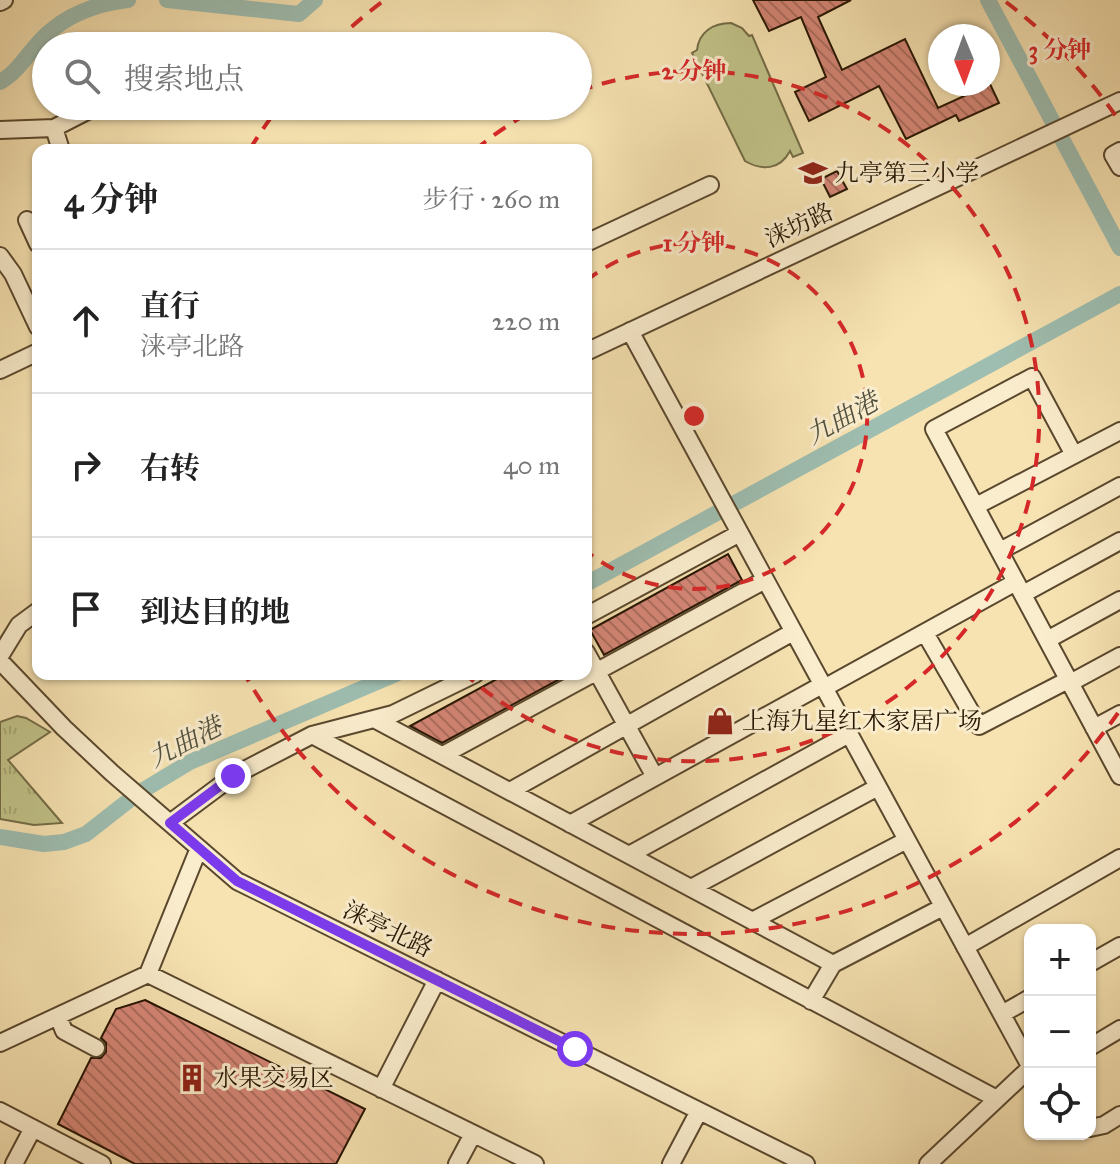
<!DOCTYPE html>
<html lang="zh">
<head>
<meta charset="utf-8">
<style>
	:root { --surface:#fff; --page:#f2f2f2; --text:#222; --muted:#767676; --line:#e0e0e0 }
	body { margin:0; font-family:"IM FELL Great Primer","Noto Serif SC",serif; background:var(--page); color:var(--text) }
	.controls { position:absolute; right:24px; bottom:24px; display:grid; overflow:hidden; border-radius:16px; box-shadow:0 2px 6px #0004 }
	.controls button { width:72px; height:72px; display:grid; place-items:center; padding:0; border:0; border-bottom:2px solid var(--line); background:var(--surface); color:var(--text); font:40px sans-serif }
	.compass { position:absolute; left:928px; top:24px; width:72px; height:72px; border-radius:50%; background:var(--surface); box-shadow:0 2px 6px #0004; rotate:179deg }
	.stop { position:absolute; width:24px; height:24px; margin:-18px; border:6px solid #7c3aed; border-radius:50%; background:#fff }
	.stop.end { background:#7c3aed; border-color:#fff; box-shadow:0 2px 8px #0008 }
	.list { margin:0; padding:0; list-style:none }
	h2 { display:flex; justify-content:space-between; align-items:center; height:104px; margin:0; padding:0 32px; font-size:34px }
	h2 small { font-size:26px; font-weight:400; color:var(--muted) }
	.list li { display:grid; grid-template-columns:52px 1fr auto; gap:24px; align-items:center; box-sizing:border-box; height:144px; padding:0 32px; border-top:2px solid var(--line) }
	.list b { display:block; font-size:30px; white-space:nowrap }
	.list p { margin:0; font-size:26px; white-space:nowrap; color:var(--muted) }
	.list em { font-size:26px; font-style:normal; color:var(--muted) }
	.icon { flex:none; width:44px; height:44px; fill:none; stroke:currentColor; stroke-width:2; stroke-linecap:round; stroke-linejoin:round }
	.map { position:relative; flex:none; width:1120px; height:1164px; overflow:hidden }
	.search { position:absolute; background:var(--surface); box-shadow:0 2px 6px #0004; left:32px; top:32px; width:560px; height:88px; display:flex; align-items:center; gap:20px; box-sizing:border-box; padding:0 28px; border-radius:44px; color:var(--muted); font-size:30px }
	.panel { position:absolute; background:var(--surface); box-shadow:0 2px 6px #0004; left:32px; top:144px; width:560px; height:536px; border-radius:16px }
	.map>svg:first-child { display:block }
	.park { fill:url(#park-tufts); stroke:#746c46; stroke-width:2 }
	.pitch { fill:#c1c389; stroke:#746c46; stroke-width:2 }
	.lines { fill:none; stroke-linecap:round; stroke-linejoin:round }
	.canal { stroke:#9ebeb1; stroke-width:16 }
	.building { fill:url(#building-back-hatch); stroke:#261502; stroke-width:2 }
	.minor-casing { stroke:#5a482e; stroke-width:20 }
	.minor { stroke:#faedcd; stroke-width:16 }
	.route { stroke:#7c3aed; stroke-width:10 }
	.ring { fill:none; stroke:#d62828; stroke-width:4; stroke-dasharray:14 10 }
	.labels { text-anchor:middle; stroke-width:6; stroke-linejoin:round; paint-order:stroke }
	.poi-label { font-size:24px; fill:#261502; stroke:#faedcd; text-anchor:start }
	.street-label { font-size:24px; fill:#261502; stroke:#faedcd }
	.water-label { font-size:26px; font-style:italic; fill:#50503f; stroke:#faedcd }
	.centre { fill:#d62828; stroke:#faedcd; stroke-width:4 }
	.ring-label { font-size:24px; text-anchor:middle; font-weight:bold; fill:#d62828; stroke:#faedcd; stroke-width:6; stroke-linejoin:round; paint-order:stroke }
</style>
</head>
<body>
<div class="map">
<svg width="1120" height="1164" viewBox="0 0 1120 1164">
	<defs>
		<pattern id="park-tufts" width="24" height="20" patternUnits="userSpaceOnUse" patternTransform="scale(2)"><rect width="24" height="20" fill="#c1c389"/><path d="M3 7l-1-3M5 7V3M7 7l1-3M15 17l-1-3M17 17v-4M19 17l1-3" fill="none" stroke="#a6a775"/></pattern>
		<pattern id="building-back-hatch" width="6" height="6" patternUnits="userSpaceOnUse" patternTransform="scale(2)"><rect width="6" height="6" fill="#d68777"/><path d="M-1 5l2 2M0 0l6 6M5-1l2 2" fill="none" stroke="#ad6d5f"/></pattern>
	</defs>
	<rect width="100%" height="100%" fill="#f7e3b2"/>
	<filter id="stains"><feTurbulence type="fractalNoise" baseFrequency=".0025" numOctaves="4"/><feColorMatrix values="0 0 0 0 .2 0 0 0 0 .09 0 0 0 0 .02 0 0 0 .5 -.17"/></filter>
	<radialGradient id="worn" r=".72"><stop offset=".6" stop-color="#630" stop-opacity="0"/><stop offset="1" stop-color="#630" stop-opacity=".3"/></radialGradient>
	<path class="park" d="M17 716 26 718 50 732 8 760 62 823 34 825 0 819V722Z"/>
	<path class="pitch" d="M731 23 742 28 749 36 752 35 803 153 793 157 790 151C780 170 762 171 745 161L692 53 697 50C699 32 713 23 731 23Z"/>
	<g class="lines">
		<path class="canal" d="M167 0 299 14 315 0
			M988 0 1120 248
			M0 82C23 69 32 44 53 29 74 12 102 3 128 0
			M586 584 1120 294
			M0 837 44 844 64 842 86 834 137 794 190 762 396 674"/>
	</g>
	<path class="building" d="M753 0H851L818 17 842 70 905 39 938 108 973 92 969 84H990L999 103 959 121 956 115 906 139 879 86 809 121 795 92 826 77 801 17 769 31Z
		M837 171 847 189 830 197 821 179Z
		M728 554 742 580 604 655 590 630Z
		M506 674H569L442 743 410 726Z
		M145 1000 365 1109 336 1164H135L58 1124 91 1058H101L106 1052V1043L101 1038 116 1009Z"/>
	<g class="lines">
		<defs>
			<path id="minor" d="M0 2 4 0
				M54 128 61 150
				M0 130 54 128 97 106
				M1120 151 1113 155 1120 167
				M27 220 38 244
				M586 243 710 185
				M0 256 13 274 38 327
				M630 331 1030 1066
				M586 352 1120 101
				M0 370 38 352
				M1074 455 1032 377 934 429 1120 776
				M976 506 1120 431
				M1000 551 1120 486
				M1023 594 1120 541
				M586 616 740 533
				M925 633 979 726 1068 680
				M1047 640 1120 600
				M586 652 655 777
				M0 656 19 625 38 611
				M0 661 64 728 112 773 237 881 806 1164
				M1070 683 1120 656
				M824 688 1016 582
				M374 719 833 964
				M1094 728 1120 714
				M312 735 997 1099
				M443 755 765 580
				M510 791 793 632
				M170 823 233 776 312 735 393 714 475 674
				M570 824 822 685
				M629 855 849 734
				M691 888 878 787
				M752 921 907 840
				M965 947 1120 858
				M1090 963 1120 946
				M148 974 199 848
				M811 1001 833 964 943 907
				M1002 1014 1030 998
				M58 1016 64 1031 96 1048
				M0 1043 148 974 535 1164
				M1090 1047 1120 1029
				M381 1089 437 980
				M0 1111 102 1164
				M1090 1128 1104 1125 1120 1115
				M14 1164 33 1128
				M457 1164 473 1134
				M671 1164 699 1111
				M928 1164 1030 1068"/>
		</defs>
		<use href="#minor" class="minor-casing"/>
		<use href="#minor" class="minor"/>
	</g>
	<g class="lines">
		<path class="route" d="M233 776 170 823 237 881 575 1049"/>
	</g>
	<g class="ring">
		<path d="M586 281A173 173 0 1 1 586 551"/>
		<path d="M475 150A345 345 0 0 1 540 107M579 91A345 345 0 1 1 465 674"/>
		<path d="M1118 713A518 518 0 0 1 245 675M250 149A518 518 0 0 1 278 108M334 43A518 518 0 0 1 382 2M1006 2A518 518 0 0 1 1118 119"/>
	</g>
	<defs>
		<symbol id="school-bare" viewBox="-9 -9 18 18"><path d="M0-5L7-2L0 1L-7-2ZM-4 1L0 2.5L4 1V4Q0 6-4 4Z" fill="#8f2418" stroke="#faedcd" stroke-width="2.5" paint-order="stroke"/></symbol>
		<symbol id="shop-bare" viewBox="-9 -9 18 18"><path d="M-5-2.5h2.3a2.7 3.5 0 0 1 5.4 0H5L5.5 6h-11ZM-1.5-2.5h3a1.5 2.3 0 0 0-3 0Z" fill="#8f2418" stroke="#faedcd" stroke-width="2.5" paint-order="stroke"/></symbol>
		<symbol id="building-bare" viewBox="-9 -9 18 18"><path d="M-4-6H4V6H1V3H-1V6H-4ZM-2.5-4.3h1.7v1.8h-1.7ZM.8-4.3h1.7v1.8H.8ZM-2.5-1h1.7V.8h-1.7ZM.8-1h1.7V.8H.8Z" fill="#8f2418" stroke="#faedcd" stroke-width="2.5" paint-order="stroke"/></symbol>
	</defs>
	<g fill-rule="evenodd">
		<use href="#school-bare" x="793" y="153" width="40" height="40"/>
		<use href="#shop-bare" x="700" y="701" width="40" height="40"/>
		<use href="#building-bare" x="172" y="1058" width="40" height="40"/>
	</g>
	<g class="labels">
		<g class="poi-label">
			<text x="835" y="181">九亭第三小学</text>
			<text x="742" y="729">上海九星红木家居广场</text>
			<text x="214" y="1086">水果交易区</text>
		</g>
		<g class="street-label">
			<text transform="translate(799 225) rotate(-25)" y="8">涞坊路</text>
			<text transform="translate(388 929) rotate(26)" y="8">涞亭北路</text>
		</g>
		<g class="water-label">
			<text transform="translate(842 418) rotate(-29)" y="9">九曲港</text>
			<text transform="translate(185 742) rotate(-27)" y="9">九曲港</text>
		</g>
	</g>
	<circle cx="694" cy="416" r="12" class="centre"/>
	<g class="ring-label">
		<text x="1060" y="58">3 分钟</text>
		<text x="694" y="79">2 分钟</text>
		<text x="694" y="251">1 分钟</text>
	</g>
	<rect width="100%" height="100%" filter="url(#stains)"/>
	<rect width="100%" height="100%" fill="url(#worn)"/>
</svg>
<div class="controls">
<button>+</button>
<button>−</button>
<button><svg class="icon" aria-label="locate" viewBox="0 0 24 24"><circle cx="12" cy="12" r="6"/><path d="M12 2v4M12 18v4M2 12h4M18 12h4"/></svg></button>
</div>
<svg class="compass" viewBox="-18 -18 36 36"><path d="M0-13l5 13h-10z" fill="#e53935"/><path d="M0 13l5-13h-10z" fill="#767676"/></svg>
<div class="stop" style="left:575px;top:1049px"></div>
<div class="stop end" style="left:233px;top:776px"></div>
<div class="search"><svg class="icon" aria-label="search" viewBox="0 0 24 24"><circle cx="10" cy="10" r="6"/><path d="M15 15l6 6"/></svg>搜索地点</div>
<section class="panel">
<h2>4 分钟<small>步行 · 260 m</small></h2>
<ul class="list">
<li><svg class="icon" aria-label="ahead" viewBox="0 0 24 24"><path d="M12 20V5M6 11l6-6 6 6"/></svg><div><b>直行</b><p>涞亭北路</p></div><em>220 m</em></li>
<li><svg class="icon" aria-label="right" viewBox="0 0 24 24"><path d="M7 20v-9h11M14 6l5 5-5 5"/></svg><div><b>右转</b></div><em>40 m</em></li>
<li><svg class="icon" aria-label="arrive" viewBox="0 0 24 24"><path d="M6 21V4h12l-3 4 3 4H6"/></svg><div><b>到达目的地</b></div></li>
</ul>
</section>
</div>
</body>
</html>
